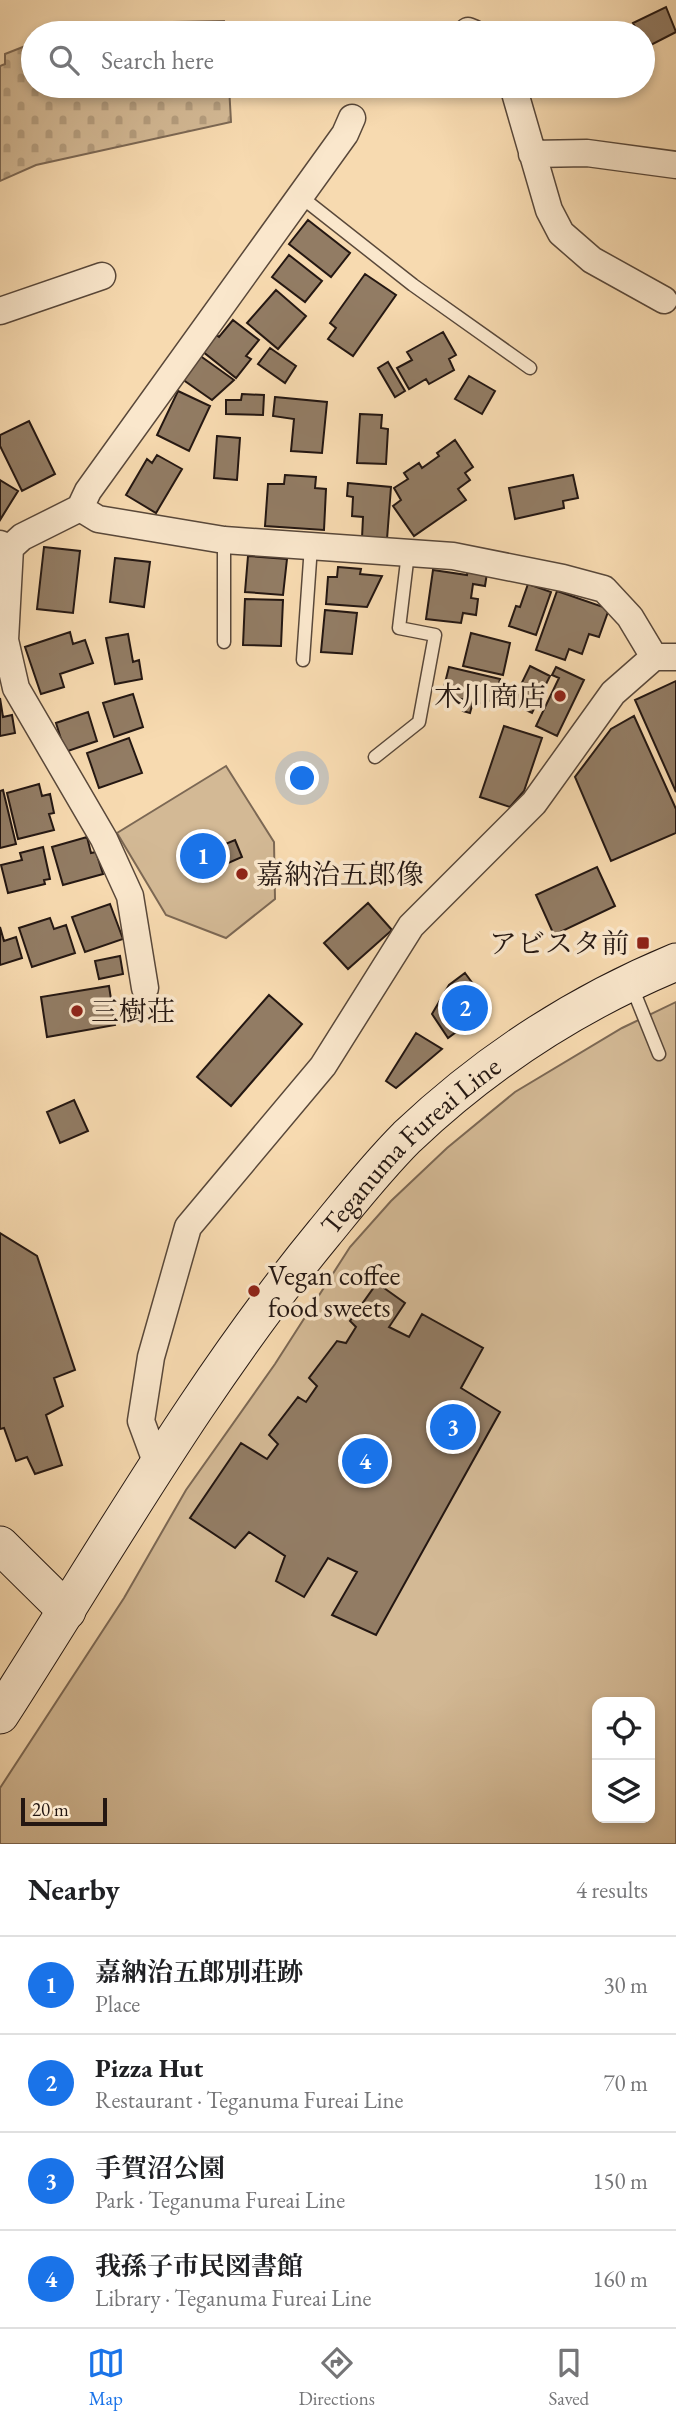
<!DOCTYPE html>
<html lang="en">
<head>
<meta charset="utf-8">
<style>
	:root { --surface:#fff; --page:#f6f6f6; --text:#202124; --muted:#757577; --line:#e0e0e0; --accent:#1a73e8 }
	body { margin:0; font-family:"EB Garamond","Noto Serif JP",serif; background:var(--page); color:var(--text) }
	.controls { position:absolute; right:21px; bottom:21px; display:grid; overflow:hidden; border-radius:14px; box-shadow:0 4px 10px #0003 }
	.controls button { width:63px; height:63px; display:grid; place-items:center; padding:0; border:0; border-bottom:2px solid var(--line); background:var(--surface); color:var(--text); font:35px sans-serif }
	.scale { position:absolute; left:21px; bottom:18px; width:86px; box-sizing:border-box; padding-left:7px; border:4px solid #241712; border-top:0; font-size:19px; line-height:24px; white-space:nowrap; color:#241712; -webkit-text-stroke:5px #fae7cc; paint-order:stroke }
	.you { position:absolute; left:303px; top:779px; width:24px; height:24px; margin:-18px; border:5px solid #fff; border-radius:50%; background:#1a73e8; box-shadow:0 0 0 10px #1a73e833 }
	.badge { display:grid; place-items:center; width:46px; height:46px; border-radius:50%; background:var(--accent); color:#fff; font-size:23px; font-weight:700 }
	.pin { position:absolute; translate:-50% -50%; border:4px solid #fff; box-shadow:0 2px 7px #0006 }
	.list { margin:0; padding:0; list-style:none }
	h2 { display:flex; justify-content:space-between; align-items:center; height:91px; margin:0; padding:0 28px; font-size:30px }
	h2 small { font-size:23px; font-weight:400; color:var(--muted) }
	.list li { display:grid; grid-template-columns:46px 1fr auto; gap:21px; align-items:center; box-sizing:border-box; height:98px; padding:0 28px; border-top:2px solid var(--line) }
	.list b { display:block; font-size:26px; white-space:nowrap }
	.list p { margin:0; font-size:23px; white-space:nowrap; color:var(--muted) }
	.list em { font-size:23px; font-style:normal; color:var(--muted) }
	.icon { flex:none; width:38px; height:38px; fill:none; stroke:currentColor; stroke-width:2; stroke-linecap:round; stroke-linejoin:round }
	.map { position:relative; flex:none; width:676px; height:1844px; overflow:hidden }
	.search { position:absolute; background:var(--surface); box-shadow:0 4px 10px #0003; left:21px; right:21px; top:21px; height:77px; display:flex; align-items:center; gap:18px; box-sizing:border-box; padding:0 24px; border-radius:38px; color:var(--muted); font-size:26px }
	.sheet { height:483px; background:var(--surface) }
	nav { display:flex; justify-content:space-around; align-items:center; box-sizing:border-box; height:98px; border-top:2px solid var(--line); background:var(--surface); font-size:19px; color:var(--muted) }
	nav a { display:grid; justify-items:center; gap:4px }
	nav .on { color:var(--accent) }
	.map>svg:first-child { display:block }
	.green { fill:#d3b995; stroke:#7c6854; stroke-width:2; fill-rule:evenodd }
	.cemetery { fill:url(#cemetery-stones); stroke:#7c6854; stroke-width:2 }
	.building { fill:#927c64; stroke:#241712; stroke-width:2 }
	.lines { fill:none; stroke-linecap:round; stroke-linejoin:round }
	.lane-casing { stroke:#59483a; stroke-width:15 }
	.street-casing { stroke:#59483a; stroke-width:29 }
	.secondary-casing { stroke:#241712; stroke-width:39 }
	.lane { stroke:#fae7cc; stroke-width:12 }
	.street { stroke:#fae7cc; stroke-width:26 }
	.secondary { stroke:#fae7cc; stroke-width:37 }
	.poi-dot { fill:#8f2418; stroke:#fae7cc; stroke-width:2.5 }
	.labels { text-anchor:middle; stroke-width:7; stroke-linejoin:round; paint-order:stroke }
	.poi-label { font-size:28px; fill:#241712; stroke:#fae7cc; text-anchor:start }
	.street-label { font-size:28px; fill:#241712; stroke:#fae7cc }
</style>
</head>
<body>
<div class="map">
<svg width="676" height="1844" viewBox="0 0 676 1844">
	<defs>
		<pattern id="cemetery-stones" width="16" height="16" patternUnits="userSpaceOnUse" patternTransform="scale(1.75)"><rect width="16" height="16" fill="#d3b995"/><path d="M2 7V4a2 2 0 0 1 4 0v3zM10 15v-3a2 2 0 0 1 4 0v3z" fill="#b59e7f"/></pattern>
	</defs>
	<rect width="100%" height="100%" fill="#f7dab0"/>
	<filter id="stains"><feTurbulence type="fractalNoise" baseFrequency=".00286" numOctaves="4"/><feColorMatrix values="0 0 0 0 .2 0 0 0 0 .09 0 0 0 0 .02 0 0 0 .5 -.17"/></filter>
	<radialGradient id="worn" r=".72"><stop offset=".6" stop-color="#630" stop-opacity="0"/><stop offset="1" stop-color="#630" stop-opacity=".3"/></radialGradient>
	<path class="green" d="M226 766 274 842 275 899 226 938 166 915 117 833Z
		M676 1002V1844H0V1788L124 1598 186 1490 275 1364 350 1247 391 1201 447 1148 515 1092 622 1028ZM597 1702H650V1818H597Z"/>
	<path class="cemetery" d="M224 21 225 33H70L120 23Z
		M33 43V86H229L231 122 36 165 0 181V66L5 64V54Z"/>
	<path class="building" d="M666 7 676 32 645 48 643 33H638L633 23Z
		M308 220 350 253 331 277 289 244Z
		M289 255 322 281 305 302 272 277Z
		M365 274 396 295 353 356 328 339 336 328 330 323Z
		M276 290 306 316 278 349 247 323Z
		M233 320 259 340 246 356 251 359 236 378 202 351 215 334 219 337Z
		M443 332 456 355 449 359 454 370 429 384 426 379 409 389 397 368 412 360 407 352Z
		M270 348 296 366 285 383 258 364Z
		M199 355 234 380 212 400 182 379Z
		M388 362 405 391 395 397 378 368Z
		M469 376 495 391 482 414 455 399Z
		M178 391 210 406 189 451 157 435Z
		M242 394 264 395 263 415 226 414V400H241Z
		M275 397 327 402 322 453 291 451 294 419 273 416Z
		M360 414 382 415 381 428 388 429 386 464 357 463Z
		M29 421 55 474 22 491 0 446V435Z
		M217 436 240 438 237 480 214 478Z
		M455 440 473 467 465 473 470 480 458 489 466 500 414 536 393 506 401 500 394 488 408 479 404 473 419 463 422 468 439 456 437 453Z
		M157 455 182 469 156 513 126 495 147 459 152 463Z
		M285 475 316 477 315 488 326 489 324 530 265 526 268 484H284Z
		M573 475 578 498 563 501 564 508 515 519 509 488Z
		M0 480 18 491 0 520Z
		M348 483 391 487 387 539 362 538 363 517 352 516 353 497 347 496Z
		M44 547 80 551 73 613 37 609Z
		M248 556 287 559 283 595 245 592Z
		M115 558 150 562 144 607 110 602Z
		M338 567 361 569 360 574 382 576 367 607 326 604 328 577H337Z
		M433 570 467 575 468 570 487 573 485 586 473 584 471 598 478 599 476 615 463 613 461 623 426 619Z
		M528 584 551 592 536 635 509 626 516 606 520 607Z
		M557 591 609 609 599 637 589 634 582 654 569 649 565 660 536 650Z
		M245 599 283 600 281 646 243 645Z
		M325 610 357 613 352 654 321 652Z
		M70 632 73 644 85 640 93 663 60 674 64 687 41 694 25 647Z
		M471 633 510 643 503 675 463 666Z
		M128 634 133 662 139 660 142 679 115 684 106 638Z
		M530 666 550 676 532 713 512 703Z
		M449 667 500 679 496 696 485 704 473 702 470 713 463 711 466 700 442 695Z
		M556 667 584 680 557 736 536 726 559 678 552 675Z
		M676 681V792L635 700Z
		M133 694 143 727 114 737 103 703Z
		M0 698 3 717 12 715 15 733 0 736Z
		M88 712 97 741 65 752 56 723Z
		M634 716 676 809V833L611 861 575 777 611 729Z
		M504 726 542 738 524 791 510 807 480 797Z
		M129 738 142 773 99 788 87 753Z
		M39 784 42 796 50 794 54 813 49 814 54 830 18 839 7 793Z
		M3 790 16 844 0 848V791Z
		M87 837 91 853 96 852 103 874 63 885 52 847Z
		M235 840 242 857 226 864 218 847Z
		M43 847 50 879 44 880 45 884 8 893 1 865 22 860 20 853Z
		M597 867 615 906 554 935 536 895Z
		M368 903 392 930 348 969 324 943Z
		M110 904 123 939 85 952 72 917Z
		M50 918 54 929 66 925 75 953 32 967 19 928Z
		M0 927 4 941 16 937 22 958 0 965Z
		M120 956 123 974 99 979 95 961Z
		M465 973 490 1007 448 1038 432 1014 449 985Z
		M109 986 115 1025 47 1037 41 997Z
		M269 995 302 1024 231 1106 197 1077Z
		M416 1033 442 1049 396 1088 386 1081Z
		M74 1100 88 1131 60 1143 47 1112Z
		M0 1233 37 1256 75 1370 54 1378 63 1406 46 1415 62 1465 35 1474 27 1457 16 1461 4 1428 0 1429Z
		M377 1283 405 1303 389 1327 409 1337 422 1314 483 1348 461 1388 500 1412 376 1635 332 1615 357 1572 328 1558 304 1597 276 1581 285 1556 249 1532 235 1548 190 1518 241 1443 267 1459 278 1444 269 1435 298 1397 306 1402 317 1386 309 1378 337 1341 346 1343 356 1327 350 1321Z"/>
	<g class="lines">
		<defs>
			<path id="lane" d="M300 196 413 285 530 368
				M224 540V642
				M303 660 311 546
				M375 757 419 722 435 635 399 628 408 553
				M632 987 659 1054"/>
			<path id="street" d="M468 31 473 33
				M513 86 549 210 561 233 592 260 664 300
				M532 154 587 153 676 165
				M0 311 102 276
				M80 508 88 491 345 134 352 118
				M0 544 10 548 22 537 80 508 98 519 224 540 453 556 563 578 604 589 630 617 654 657
				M10 548 5 640 16 688 104 839 130 896 145 988
				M158 1467 141 1421 151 1357 188 1227 323 1066 411 926 534 803 613 693 654 657H676"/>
			<g id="secondary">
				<path d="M0 1545 67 1611"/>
				<path id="s1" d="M0 1715C105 1552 201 1382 324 1233 351 1200 377 1167 407 1137 485 1063 577 1003 676 962"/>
			</g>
		</defs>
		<use href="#lane" class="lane-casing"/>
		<use href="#street" class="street-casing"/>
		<use href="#secondary" class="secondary-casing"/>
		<use href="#lane" class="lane"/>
		<use href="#street" class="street"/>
		<use href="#secondary" class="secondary"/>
	</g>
	<g class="poi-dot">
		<circle cx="560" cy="696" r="7"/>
		<circle cx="242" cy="874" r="7"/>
		<rect x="636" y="936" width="14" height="14" rx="3.5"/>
		<circle cx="77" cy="1011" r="7"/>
		<circle cx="254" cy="1291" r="7"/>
	</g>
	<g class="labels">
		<g class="poi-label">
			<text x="546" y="706" text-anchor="end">木川商店</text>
			<text x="256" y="884">嘉納治五郎像</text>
			<text x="629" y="953" text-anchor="end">アビスタ前</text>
			<text x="91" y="1021">三樹荘</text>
			<text x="268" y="1285">Vegan coffee<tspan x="268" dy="32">food sweets</tspan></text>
		</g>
		<g class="street-label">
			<text dy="10" stroke="none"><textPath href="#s1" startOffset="705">Teganuma Fureai Line</textPath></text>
		</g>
	</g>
	<rect width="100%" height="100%" filter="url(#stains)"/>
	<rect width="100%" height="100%" fill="url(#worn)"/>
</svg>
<div class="controls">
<button><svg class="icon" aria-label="locate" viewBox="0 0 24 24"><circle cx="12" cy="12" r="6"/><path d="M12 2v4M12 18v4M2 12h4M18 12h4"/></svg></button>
<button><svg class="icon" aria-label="layers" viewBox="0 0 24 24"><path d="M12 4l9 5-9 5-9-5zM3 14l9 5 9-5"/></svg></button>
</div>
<div class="scale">20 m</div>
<div class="you"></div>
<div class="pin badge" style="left:203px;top:856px">1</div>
<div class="pin badge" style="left:465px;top:1008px">2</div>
<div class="pin badge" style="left:453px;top:1427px">3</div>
<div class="pin badge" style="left:365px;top:1461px">4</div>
<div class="search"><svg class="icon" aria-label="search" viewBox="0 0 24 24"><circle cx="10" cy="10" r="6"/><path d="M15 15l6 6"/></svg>Search here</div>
</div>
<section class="sheet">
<h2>Nearby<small>4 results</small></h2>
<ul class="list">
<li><span class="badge">1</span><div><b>嘉納治五郎別荘跡</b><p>Place</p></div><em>30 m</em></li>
<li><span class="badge">2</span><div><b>Pizza Hut</b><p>Restaurant · Teganuma Fureai Line</p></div><em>70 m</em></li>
<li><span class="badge">3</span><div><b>手賀沼公園</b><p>Park · Teganuma Fureai Line</p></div><em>150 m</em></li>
<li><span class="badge">4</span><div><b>我孫子市民図書館</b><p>Library · Teganuma Fureai Line</p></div><em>160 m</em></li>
</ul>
</section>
<nav>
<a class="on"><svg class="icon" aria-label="map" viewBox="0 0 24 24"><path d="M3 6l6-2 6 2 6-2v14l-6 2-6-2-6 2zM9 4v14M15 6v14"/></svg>Map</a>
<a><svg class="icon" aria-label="directions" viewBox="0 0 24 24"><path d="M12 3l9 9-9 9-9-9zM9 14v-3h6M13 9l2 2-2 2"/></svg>Directions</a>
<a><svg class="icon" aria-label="saved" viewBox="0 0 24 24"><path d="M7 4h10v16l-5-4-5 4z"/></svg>Saved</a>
</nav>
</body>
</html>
